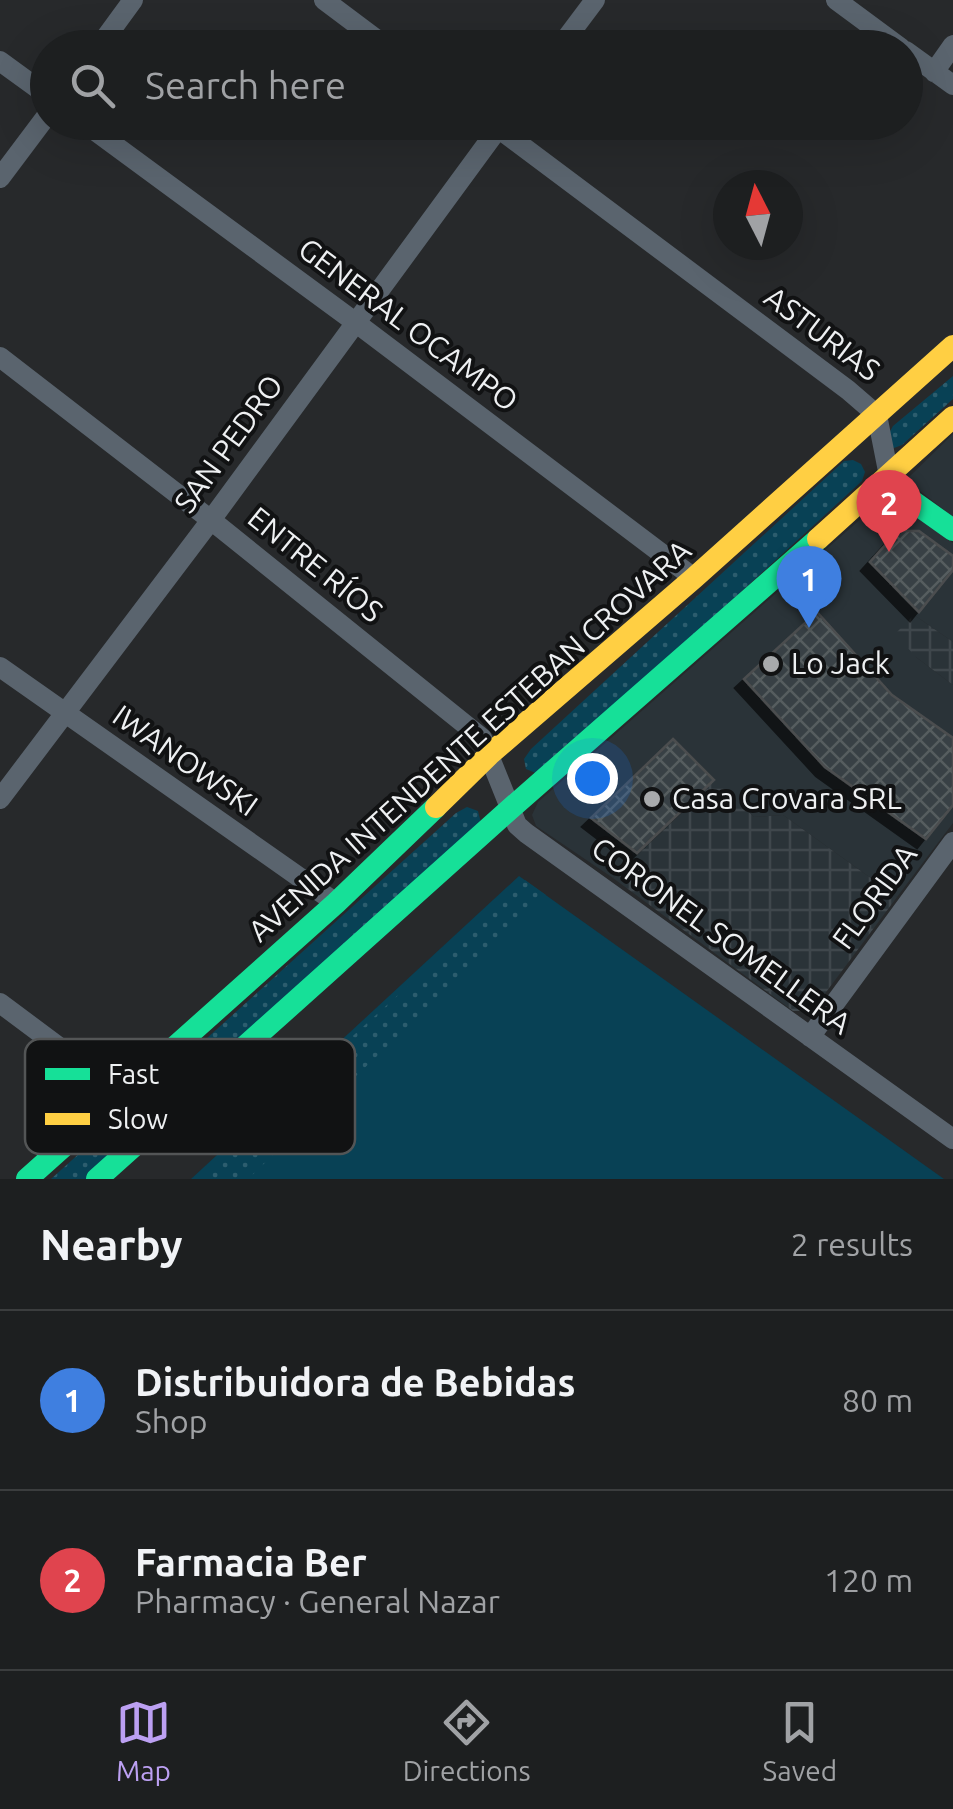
<!DOCTYPE html>
<html lang="en">
<head>
<meta charset="utf-8">
<style>
	:root { --surface:#1d1f20; --page:#2a2c2d; --text:#f1f3f6; --muted:#a0a2a5; --line:#3b3d3e; --accent:#bca0f2 }
	body { margin:0; font-family:Ubuntu,sans-serif; background:var(--page); color:var(--text) }
	.compass { position:absolute; left:713px; top:170px; width:90px; height:90px; border-radius:50%; background:var(--surface); box-shadow:0 10px 40px #0002; rotate:354deg }
	.you { position:absolute; left:592px; top:778px; width:35px; height:35px; margin:-25px; border:8px solid #fff; border-radius:50%; background:#1a73e8; box-shadow:0 0 0 15px #1a73e833 }
	.badge { display:grid; place-items:center; width:65px; height:65px; border-radius:50%; background:var(--accent); color:#fff; font-size:32px; font-weight:700 }
	.pin { position:absolute; translate:-50% -82px; filter:drop-shadow(0 2px 5px #0008) }
	.pin::after { content:''; position:absolute; top:52px; width:35px; height:30px; background:inherit; clip-path:polygon(0 0,100% 0,50% 100%) }
	.list { margin:0; padding:0; list-style:none }
	h2 { display:flex; justify-content:space-between; align-items:center; height:130px; margin:0; padding:0 40px; font-size:42px }
	h2 small { font-size:32px; font-weight:400; color:var(--muted) }
	.list li { display:grid; grid-template-columns:65px 1fr auto; gap:30px; align-items:center; box-sizing:border-box; height:180px; padding:0 40px; border-top:2px solid var(--line) }
	.list b { display:block; font-size:38px; white-space:nowrap }
	.list p { margin:0; font-size:32px; white-space:nowrap; color:var(--muted) }
	.list em { font-size:32px; font-style:normal; color:var(--muted) }
	.icon { flex:none; width:55px; height:55px; fill:none; stroke:currentColor; stroke-width:2; stroke-linecap:round; stroke-linejoin:round }
	.map { position:relative; flex:none; width:953px; height:1179px; overflow:hidden }
	.search { position:absolute; background:var(--surface); box-shadow:0 10px 40px #0002; left:30px; right:30px; top:30px; height:110px; display:flex; align-items:center; gap:25px; box-sizing:border-box; padding:0 35px; border-radius:55px; color:var(--muted); font-size:38px }
	.sheet { height:490px; background:var(--surface) }
	nav { display:flex; justify-content:space-around; align-items:center; box-sizing:border-box; height:140px; border-top:2px solid var(--line); background:var(--surface); font-size:28px; color:var(--muted) }
	nav a { display:grid; justify-items:center; gap:5px }
	nav .on { color:var(--accent) }
	.map>svg:first-child { display:block }
	.built { fill:#2a3338 }
	.industrial { fill:url(#industrial-grid) }
	.grass { fill:#084155 }
	.park { fill:url(#park-dots) }
	.building { fill:url(#building-cross-hatch); stroke:#4c4e4f; stroke-width:2.5; filter:url(#shadow) }
	.lines { fill:none; stroke-linecap:round; stroke-linejoin:round }
	.street { stroke:#5a646e; stroke-width:20 }
	.fast { stroke:#16e098; stroke-width:22 }
	.slow { stroke:#ffcf43; stroke-width:22 }
	.poi-dot { fill:#a8aaac; stroke:#111213; stroke-width:4 }
	.labels { text-anchor:middle; stroke-width:8; stroke-linejoin:round; paint-order:stroke }
	.street-label { font-size:30px; fill:#eef0f2; stroke:#111213 }
	.poi-label { font-size:30px; fill:#eef0f2; stroke:#111213; text-anchor:start }
	.key { fill:#111213; stroke:#535556; stroke-width:2.5 }
	.key-label { font-size:28px; fill:#eef0f2 }
</style>
</head>
<body>
<div class="map">
<svg width="953" height="1179" viewBox="0 0 953 1179">
	<defs>
		<pattern id="industrial-grid" width="8" height="8" patternUnits="userSpaceOnUse" patternTransform="scale(2.5)"><rect width="8" height="8" fill="#2a3338"/><path d="M0 4h8M4 0v8" fill="none" stroke="#3f474c"/></pattern>
		<pattern id="park-dots" width="8" height="8" patternUnits="userSpaceOnUse" patternTransform="scale(2.5)"><rect width="8" height="8" fill="#084155"/><path d="M2 2h.1M6 6h.1" fill="none" stroke="#2c5d6e" stroke-width="1.8" stroke-linecap="round"/></pattern>
		<pattern id="building-cross-hatch" width="8" height="8" patternUnits="userSpaceOnUse" patternTransform="scale(2.5)"><rect width="8" height="8" fill="#394144"/><path d="M0 0l8 8M0 8l8-8" fill="none" stroke="#565d5f"/></pattern>
		<filter id="shadow"><feDropShadow dx="-9" dy="9" stdDeviation="0" flood-color="#0009"/></filter>
	</defs>
	<rect width="100%" height="100%" fill="#27292b"/>
	<path class="built" d="M953 434V517L910 483 909 477Z
		M884 501 898 503 953 543V642L914 615 916 657 953 685V823L897 897 783 815 754 817 714 781 613 878 536 826 532 815 538 802 879 503Z"/>
	<path class="industrial" d="M914 615 953 642V685L916 657 895 634Z
		M714 780 754 817 783 815 897 897 812 1011H793L613 878Z"/>
	<path class="grass" d="M519 876 944 1179H191Z"/>
	<path class="park" d="M953 376V399L902 445 894 448 887 445 888 435 893 426Z
		M853 460 861 464 865 472 862 481 549 768 538 774 526 769 524 759 531 749 844 461Z
		M467 807 478 811 481 823 90 1179H51L456 813Z
		M525 880 546 895 248 1179H195Z"/>
	<path class="building" d="M898 531H919L953 556V570L919 612 870 562Z
		M817 612 892 695 953 738V805L926 839 825 767 744 679Z
		M673 739 714 780 637 853 591 818Z"/>
	<g class="lines">
		<path class="street" d="M324 0 388 48
			M836 0 901 48
			M98 48 133 0
			M559 48 595 0
			M906 51 953 85
			M0 61 48 96
			M934 72 953 45
			M83 122 355 322 694 578
			M490 122 848 390 877 415 889 476
			M0 178 48 114
			M0 357 211 520 482 738 517 825 526 833 953 1139
			M0 667 336 903
			M0 799 211 520 503 122
			M0 1003 122 1094
			M810 1037 953 842"/>
		<path class="fast" d="M889 476 898 491 953 530
			M27 1179 336 903 436 807
			M97 1179 510 809 818 539"/>
		<path class="slow" d="M818 539 953 417
			M436 807 490 754 694 578 953 346"/>
	</g>
	<g class="poi-dot">
		<circle cx="771" cy="664" r="10"/>
		<circle cx="652" cy="799" r="10"/>
	</g>
	<g class="labels">
		<g class="street-label">
			<text transform="translate(408 325) rotate(37)" y="10">GENERAL OCAMPO</text>
			<text transform="translate(822 334) rotate(37)" y="10">ASTURIAS</text>
			<text transform="translate(229 444) rotate(-54)" y="10">SAN PEDRO</text>
			<text transform="translate(315 565) rotate(39)" y="10">ENTRE RÍOS</text>
			<text transform="translate(470 741) rotate(-42)" y="10">AVENIDA INTENDENTE ESTEBAN CROVARA</text>
			<text transform="translate(185 761) rotate(35)" y="10">IWANOWSKI</text>
			<text transform="translate(875 897) rotate(-54)" y="10">FLORIDA</text>
			<text transform="translate(721 936) rotate(36)" y="10">CORONEL SOMELLERA</text>
		</g>
		<g class="poi-label">
			<text x="791" y="674">Lo Jack</text>
			<text x="672" y="809">Casa Crovara SRL</text>
		</g>
	</g>
	<rect x="25" y="1039" width="330" height="115" rx="15" class="key"/>
	<rect x="45" y="1068" width="45" height="12" fill="#16e098"/>
	<rect x="45" y="1113" width="45" height="12" fill="#ffcf43"/>
	<g class="key-label">
		<text x="108" y="1084">Fast</text>
		<text x="108" y="1129">Slow</text>
	</g>
</svg>
<svg class="compass" viewBox="-18 -18 36 36"><path d="M0-13l5 13h-10z" fill="#e53935"/><path d="M0 13l5-13h-10z" fill="#a0a2a5"/></svg>
<div class="you"></div>
<div class="pin badge" style="left:809px;top:628px;background:#3f7fe0">1</div>
<div class="pin badge" style="left:889px;top:552px;background:#e0444e">2</div>
<div class="search"><svg class="icon" aria-label="search" viewBox="0 0 24 24"><circle cx="10" cy="10" r="6"/><path d="M15 15l6 6"/></svg>Search here</div>
</div>
<section class="sheet">
<h2>Nearby<small>2 results</small></h2>
<ul class="list">
<li><span class="badge" style="background:#3f7fe0">1</span><div><b>Distribuidora de Bebidas</b><p>Shop</p></div><em>80 m</em></li>
<li><span class="badge" style="background:#e0444e">2</span><div><b>Farmacia Ber</b><p>Pharmacy · General Nazar</p></div><em>120 m</em></li>
</ul>
</section>
<nav>
<a class="on"><svg class="icon" aria-label="map" viewBox="0 0 24 24"><path d="M3 6l6-2 6 2 6-2v14l-6 2-6-2-6 2zM9 4v14M15 6v14"/></svg>Map</a>
<a><svg class="icon" aria-label="directions" viewBox="0 0 24 24"><path d="M12 3l9 9-9 9-9-9zM9 14v-3h6M13 9l2 2-2 2"/></svg>Directions</a>
<a><svg class="icon" aria-label="saved" viewBox="0 0 24 24"><path d="M7 4h10v16l-5-4-5 4z"/></svg>Saved</a>
</nav>
</body>
</html>
